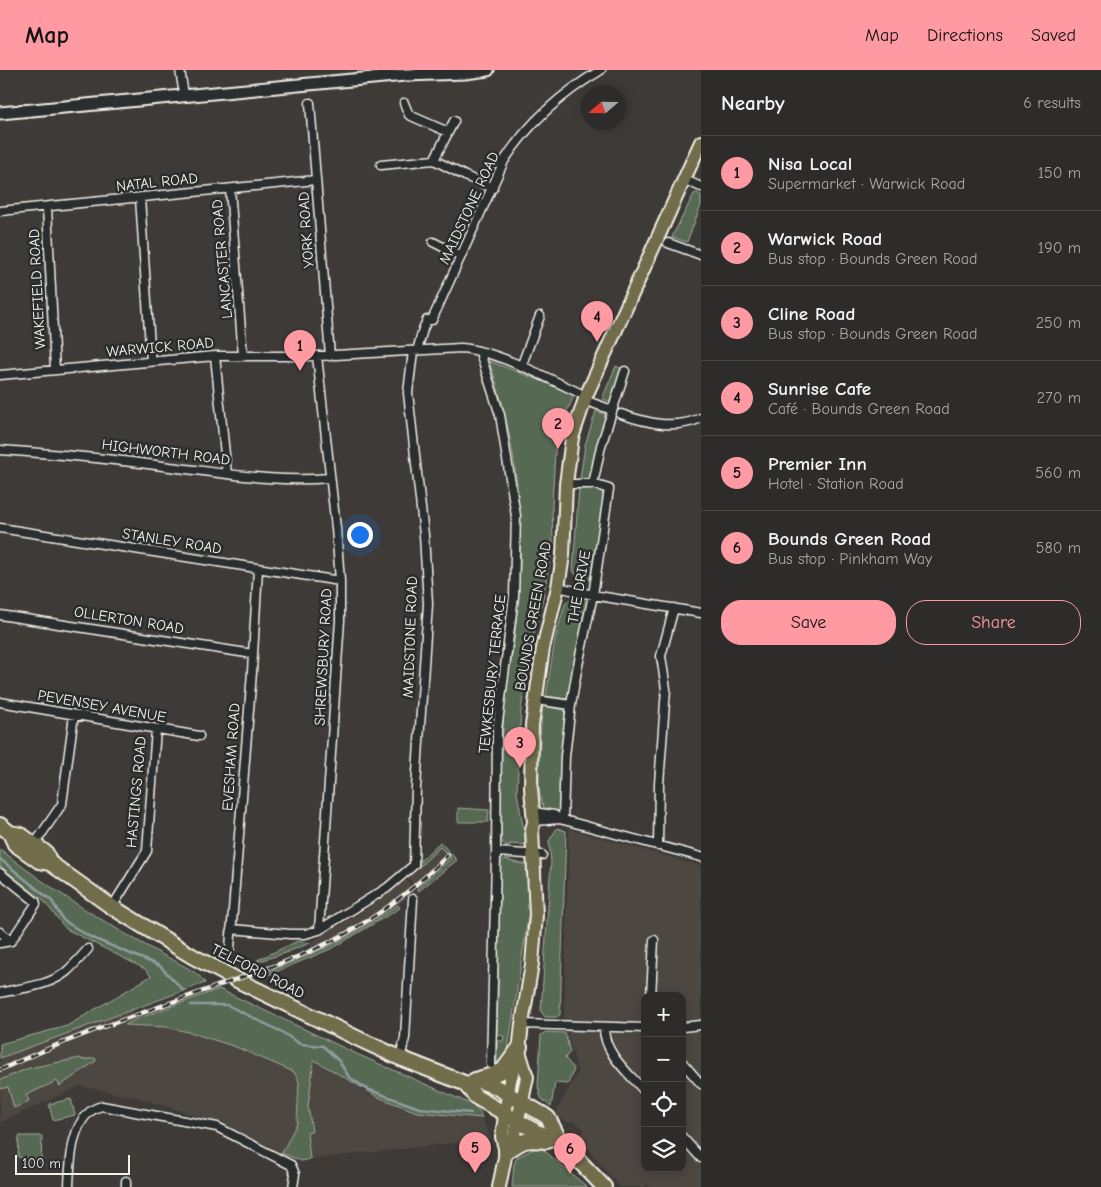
<!DOCTYPE html>
<html lang="en">
<head>
<meta charset="utf-8">
<style>
	:root { --surface:#2e2c2a; --page:#3a3836; --text:#f1f3f6; --muted:#a7a7a8; --line:#494847; --accent:#ff9aa2 }
	body { margin:0; font-family:"Comic Neue",sans-serif; background:var(--page); color:var(--text) }
	.controls { position:absolute; right:15px; bottom:15px; display:grid; overflow:hidden; border-radius:10px; box-shadow:0 2px 12px #0003 }
	.controls button { width:45px; height:45px; display:grid; place-items:center; padding:0; border:0; border-bottom:1px solid var(--line); background:var(--surface); color:var(--text); font:25px sans-serif }
	.compass { position:absolute; left:581px; top:15px; width:45px; height:45px; border-radius:50%; background:var(--surface); box-shadow:0 2px 12px #0003; rotate:250deg }
	.scale { position:absolute; left:15px; bottom:12px; width:115px; box-sizing:border-box; padding-left:5px; border:2px solid #f4f1e8; border-top:0; font-size:14px; line-height:18px; white-space:nowrap; color:#f4f1e8; -webkit-text-stroke:4px #2a2d2e; paint-order:stroke }
	.you { position:absolute; left:359px; top:464px; width:18px; height:18px; margin:-12px; border:4px solid #fff; border-radius:50%; background:#1a73e8; box-shadow:0 0 0 8px #1a73e833 }
	.badge { display:grid; place-items:center; width:32px; height:32px; border-radius:50%; background:var(--accent); color:#111; font-size:16px; font-weight:700 }
	.pin { position:absolute; translate:-50% -41px; filter:drop-shadow(0 1px 2px #0008) }
	.pin::after { content:''; position:absolute; top:26px; width:18px; height:15px; background:inherit; clip-path:polygon(0 0,100% 0,50% 100%) }
	.list { margin:0; padding:0; list-style:none }
	h2 { display:flex; justify-content:space-between; align-items:center; height:65px; margin:0; padding:0 20px; font-size:21px }
	h2 small { font-size:16px; font-weight:400; color:var(--muted) }
	.list li { display:grid; grid-template-columns:32px 1fr auto; gap:15px; align-items:center; box-sizing:border-box; height:75px; padding:0 20px; border-top:1px solid var(--line) }
	.list b { display:block; font-size:19px; white-space:nowrap }
	.list p { margin:0; font-size:16px; white-space:nowrap; color:var(--muted) }
	.list em { font-size:16px; font-style:normal; color:var(--muted) }
	.actions { display:flex; gap:10px; padding:15px 20px }
	.actions a { flex:1; padding:11px 0; border:1px solid var(--accent); border-radius:20px; text-align:center; font-size:18px; color:var(--accent) }
	.actions .main { background:var(--accent); color:#111 }
	.icon { flex:none; width:28px; height:28px; fill:none; stroke:currentColor; stroke-width:2; stroke-linecap:round; stroke-linejoin:round }
	.map { position:relative; flex:none; width:701px; height:1117px; overflow:hidden }
	header { display:flex; align-items:center; gap:30px; box-sizing:border-box; height:70px; padding:0 25px; background:var(--accent); color:#111 }
	header strong { font-size:24px }
	nav { display:flex; gap:28px; margin-inline-start:auto; font-size:18px }
	main { display:flex }
	aside { flex:1; background:var(--surface) }
	.map>svg:first-child { display:block }
	.built { fill:#4d4643; fill-rule:evenodd }
	.green { fill:#566953; stroke:#a5ad9e }
	.lines { fill:none; stroke-linecap:round; stroke-linejoin:round }
	.stream { stroke:#8f9da0; stroke-width:2.5 }
	.street-casing { stroke:#f4f1e8; stroke-width:11 }
	.secondary-casing { stroke:#f4f1e8; stroke-width:15 }
	.primary-casing { stroke:#f4f1e8; stroke-width:16 }
	.highway-casing { stroke:#f4f1e8; stroke-width:18 }
	.street { stroke:#2a2d2e; stroke-width:8 }
	.secondary { stroke:#2a2d2e; stroke-width:11 }
	.primary { stroke:#716d4b; stroke-width:12 }
	.highway { stroke:#716d4b; stroke-width:14 }
	.rail-casing { stroke:#f4f1e8; stroke-width:4.5 }
	.rail { stroke:#2a2d2e; stroke-width:2.5; stroke-dasharray:8; stroke-linecap:butt }
	.labels { text-anchor:middle; stroke-width:5; stroke-linejoin:round; paint-order:stroke }
	.street-label { font-size:15px; fill:#f4f1e8; stroke:#2a2d2e }
</style>
</head>
<body>
<header>
<strong>Map</strong>
<nav><a>Map</a><a>Directions</a><a>Saved</a></nav>
</header>
<main>
<div class="map">
<svg width="701" height="1117" viewBox="0 0 701 1117">
	<rect width="100%" height="100%" fill="#3d3a38"/>
	<filter id="ink" filterUnits="userSpaceOnUse"><feTurbulence type="fractalNoise" baseFrequency=".02" numOctaves="2"/><feDisplacementMap in="SourceGraphic" scale="10" xChannelSelector="R" yChannelSelector="G"/><feConvolveMatrix kernelMatrix="1 2 1 2 8 2 1 2 1" color-interpolation-filters="sRGB"/></filter>
	<g filter="url(#ink)">
		<path class="built" d="M569 759 701 796V1117H649L648 1113 644 1117H620L578 1067 585 1061 581 1056 573 1051 568 1053 555 1044 578 1002 569 969 564 945ZM645 926H682V1098H645Z
			M440 777 451 788 417 819 407 807Z
			M405 809 415 821 398 835 360 860 314 883 310 873 371 836Z
			M131 940 134 950 126 955 167 957 192 963 236 977 294 1002 299 1012 297 1053 282 1083 212 1052 172 1038 135 1027 80 1016 1 1052 0 1055V988Z
			M313 990 369 1024 417 1042 482 1048 491 1069 310 1089 307 1062 312 1061 308 1036Z"/>
		<path class="green" d="M696 123 701 125V135L687 172 672 167 694 124Z
			M489 291 575 324 556 365 552 435 553 473 543 528 530 579 521 640 517 722 526 773 524 775 510 774V776L505 775 501 771C501 723 501 675 505 627 507 611 511 595 513 579 515 562 517 546 518 530 525 449 516 367 489 291Z
			M616 296 624 300 612 332 602 329Z
			M596 341 607 345 590 409H580L585 375Z
			M579 417 603 421 602 445 593 510C583 510 577 510 573 500Z
			M579 528 589 529 568 629 546 626 555 569 565 534 568 530Z
			M543 636 565 640 561 690 560 740 558 741 545 739C533 726 541 654 543 636Z
			M458 738 489 740 488 752H458Z
			M557 758 566 761 560 945 556 947H545L541 941 551 792 549 771Z
			M440 772 457 790 419 821 417 819 451 788 440 777 419 797 420 791Z
			M0 779C49 819 105 853 161 884 171 889 201 903 205 913L0 988V974L67 956 151 906 145 899 66 859 43 830 0 796Z
			M505 789H509V791L528 795 531 828 508 980 506 989 497 996V971H503L504 966 497 965 500 796V793Z
			M398 835 400 838 333 878 268 905 262 903 270 901 332 875 360 860Z
			M298 871 310 873 285 883 257 892V890Z
			M219 919 359 985 473 1035 480 1042 482 1048 417 1042 378 1027 314 990 308 1036 312 1061 307 1062 310 1089 301 1091 282 1083 297 1053 299 1012 294 1002 236 977 192 963 167 957 125 955 134 950Z
			M546 962 565 963 570 982 565 988 574 999 568 1014 555 1013 551 1037 541 1028 538 1017 541 965Z
			M81 988 82 990 95 988 96 991 60 1016 57 1011 26 1025 29 1031 14 1038 8 1017 0 1019V1010L29 998Z
			M71 1029 75 1045 53 1050 49 1034Z
			M19 1066H42L41 1092 25 1091V1088L18 1087Z
			M540 1077 587 1117H512L514 1094 517 1087 536 1078Z"/>
		<g class="lines">
			<path class="stream" d="M0 789 52 831 63 850 90 867 160 896 183 920
				M191 935H227L280 961 300 974 323 976 339 991 349 1007 367 1019 419 1038 471 1043"/>
			<defs>
				<path id="street" d="M180 0 184 25
					M310 33 330 286
					M404 33 409 45 448 62
					M434 90 454 51
					M381 95 434 90 465 106 493 118
					M685 110 701 117
					M230 119 243 286
					M140 128 151 291
					M47 137 55 300
					M0 141 316 110
					M433 172 461 186
					M668 173 701 185
					M417 281 423 259 427 250H432L504 91C529 52 562 23 601 0
					M482 282 481 286 500 345 516 446 514 526 497 660 496 788 491 994
					M215 286 227 404
					M317 286 336 458 340 511V550L319 860
					M521 297 540 246
					M0 305 215 286H317L461 278C498 281 551 310 586 326
					M584 330 612 340
					M621 344C647 353 674 360 701 348
					M0 380C57 384 114 389 170 397 223 403 277 413 329 408
					M593 414 601 376 625 301
					M0 458 340 511
					M558 517 593 525 701 543
					M0 545 253 584
					M535 630 571 635
					M0 632 199 666
					M533 742 554 745 560 749 701 787
					M563 750 565 686 571 635 577 600 593 525 609 419 593 414H566
					M534 751 560 749
					M34 775 62 734 74 645
					M658 776 659 714 666 619 661 586 674 538
					M496 782 542 785
					M0 803 35 831 36 834 11 871 0 873
					M112 837 147 781 156 659
					M231 859 290 864H305L319 860 387 818 414 795 416 718 428 534 424 465 408 323 413 281
					M0 862 11 871
					M230 878 252 602 258 499
					M0 923C21 918 49 916 66 902 74 895 81 887 88 879
					M651 926 654 870
					M522 954 645 958
					M682 957 701 955
					M604 958C604 984 629 1003 645 1022
					M400 988 405 968 413 829
					M682 992 701 1014
					M682 1067 701 1088
					M69 1117C70 1091 71 1043 102 1036L217 1057 291 1095 295 1104 293 1117
					M126 1117V1111"/>
				<path id="secondary" d="M0 43 405 5 465 3 488 0"/>
				<path id="primary" d="M506 1082 502 1067 510 1010 519 981 522 954 532 894 536 845 532 759 534 753 531 718 532 655 543 578 558 517 563 486 566 414 572 368 586 326 701 72
					M499 1117 506 1082 514 1068 526 1012 527 1007 519 981"/>
				<path id="highway" d="M0 755 10 763 15 774 39 791 50 793 112 837 192 886 243 913 361 970 400 988 464 1013 476 1027 537 1062 560 1071
					M10 763 21 765 46 783 50 793
					M475 1010 493 1005 503 1000 520 977
					M476 1010 496 1017 544 1045 548 1048 560 1071 604 1117
					M506 1082C525 1069 525 1069 547 1071"/>
			</defs>
			<use href="#street" class="street-casing"/>
			<use href="#secondary" class="secondary-casing"/>
			<use href="#primary" class="primary-casing"/>
			<use href="#highway" class="highway-casing"/>
			<use href="#street" class="street"/>
			<use href="#secondary" class="secondary"/>
			<use href="#primary" class="primary"/>
			<use href="#highway" class="highway"/>
			<defs>
				<path id="rail" d="M0 1000C72 966 148 941 223 914 269 898 317 882 359 856 392 836 421 812 448 785"/>
			</defs>
			<use href="#rail" class="rail-casing"/>
			<use href="#rail" class="rail"/>
		</g>
	</g>
	<g class="labels">
		<g class="street-label">
			<text transform="translate(157 112) rotate(-6)" y="5">NATAL ROAD</text>
			<text transform="translate(469 138) rotate(-65)" y="5">MAIDSTONE ROAD</text>
			<text transform="translate(306 160) rotate(-94)" y="5">YORK ROAD</text>
			<text transform="translate(222 189) rotate(-95)" y="5">LANCASTER ROAD</text>
			<text transform="translate(37 219) rotate(-93)" y="5">WAKEFIELD ROAD</text>
			<text transform="translate(160 277) rotate(-5)" y="5">WARWICK ROAD</text>
			<text transform="translate(166 382) rotate(7)" y="5">HIGHWORTH ROAD</text>
			<text transform="translate(172 471) rotate(9)" y="5">STANLEY ROAD</text>
			<text transform="translate(579 517) rotate(-80)" y="5">THE DRIVE</text>
			<text transform="translate(533 546) rotate(-80)" y="5">BOUNDS GREEN ROAD</text>
			<text transform="translate(129 550) rotate(9)" y="5">OLLERTON ROAD</text>
			<text transform="translate(410 567) rotate(-88)" y="5">MAIDSTONE ROAD</text>
			<text transform="translate(323 587) rotate(-87)" y="5">SHREWSBURY ROAD</text>
			<text transform="translate(492 604) rotate(-84)" y="5">TEWKESBURY TERRACE</text>
			<text transform="translate(102 636) rotate(10)" y="5">PEVENSEY AVENUE</text>
			<text transform="translate(231 687) rotate(-86)" y="5">EVESHAM ROAD</text>
			<text transform="translate(136 722) rotate(-85)" y="5">HASTINGS ROAD</text>
			<text transform="translate(258 901) rotate(27)" y="5">TELFORD ROAD</text>
		</g>
	</g>
</svg>
<div class="controls">
<button>+</button>
<button>−</button>
<button><svg class="icon" aria-label="locate" viewBox="0 0 24 24"><circle cx="12" cy="12" r="6"/><path d="M12 2v4M12 18v4M2 12h4M18 12h4"/></svg></button>
<button><svg class="icon" aria-label="layers" viewBox="0 0 24 24"><path d="M12 4l9 5-9 5-9-5zM3 14l9 5 9-5"/></svg></button>
</div>
<svg class="compass" viewBox="-18 -18 36 36"><path d="M0-13l5 13h-10z" fill="#e53935"/><path d="M0 13l5-13h-10z" fill="#a7a7a8"/></svg>
<div class="scale">100 m</div>
<div class="you"></div>
<div class="pin badge" style="left:300px;top:301px">1</div>
<div class="pin badge" style="left:558px;top:379px">2</div>
<div class="pin badge" style="left:520px;top:698px">3</div>
<div class="pin badge" style="left:597px;top:272px">4</div>
<div class="pin badge" style="left:475px;top:1103px">5</div>
<div class="pin badge" style="left:570px;top:1104px">6</div>
</div>
<aside>
<h2>Nearby<small>6 results</small></h2>
<ul class="list">
<li><span class="badge">1</span><div><b>Nisa Local</b><p>Supermarket · Warwick Road</p></div><em>150 m</em></li>
<li><span class="badge">2</span><div><b>Warwick Road</b><p>Bus stop · Bounds Green Road</p></div><em>190 m</em></li>
<li><span class="badge">3</span><div><b>Cline Road</b><p>Bus stop · Bounds Green Road</p></div><em>250 m</em></li>
<li><span class="badge">4</span><div><b>Sunrise Cafe</b><p>Café · Bounds Green Road</p></div><em>270 m</em></li>
<li><span class="badge">5</span><div><b>Premier Inn</b><p>Hotel · Station Road</p></div><em>560 m</em></li>
<li><span class="badge">6</span><div><b>Bounds Green Road</b><p>Bus stop · Pinkham Way</p></div><em>580 m</em></li>
</ul>
<div class="actions"><a class="main">Save</a><a>Share</a></div>
</aside>
</main>
</body>
</html>
